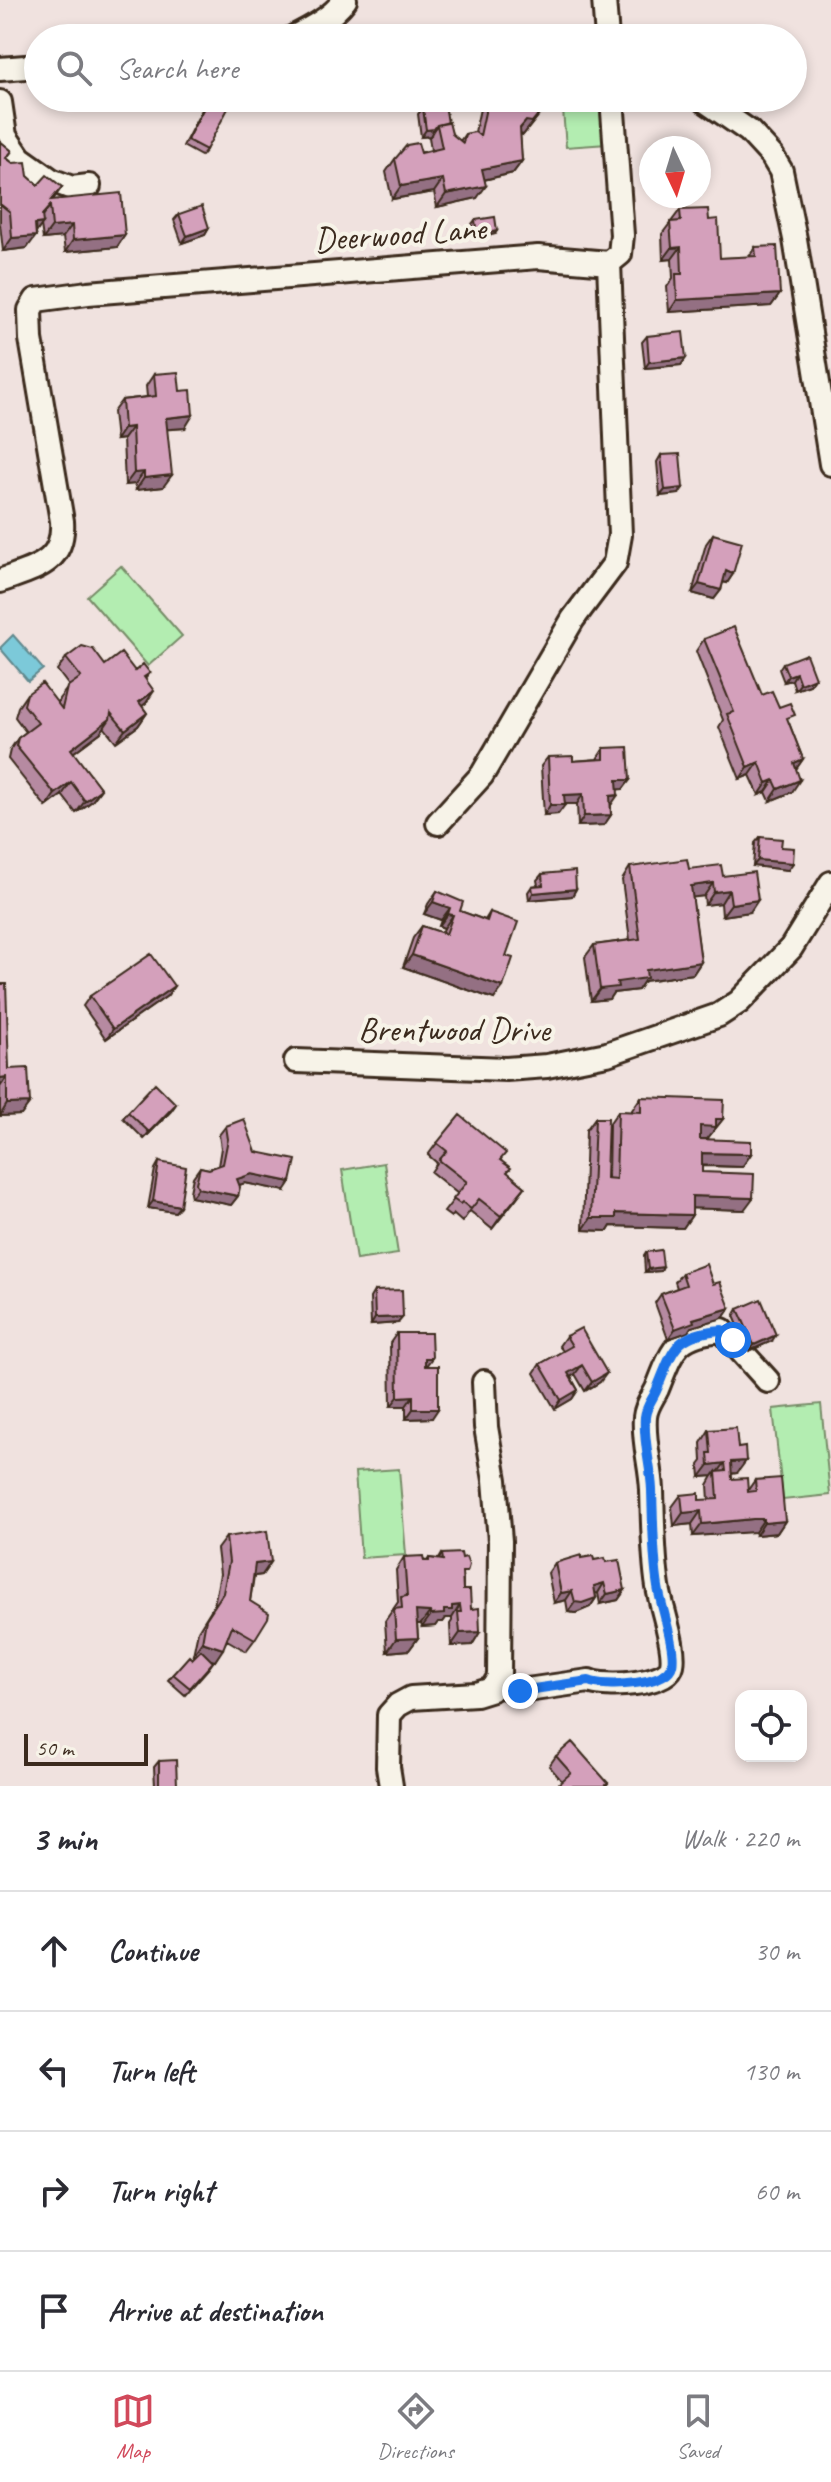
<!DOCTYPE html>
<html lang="en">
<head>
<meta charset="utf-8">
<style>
	:root { --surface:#fff; --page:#f7f7f7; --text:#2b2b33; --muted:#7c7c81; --line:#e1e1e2; --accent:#d1495b }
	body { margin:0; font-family:Caveat,sans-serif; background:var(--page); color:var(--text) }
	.controls { position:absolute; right:24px; bottom:24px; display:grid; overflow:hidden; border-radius:16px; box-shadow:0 4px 12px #0003 }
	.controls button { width:72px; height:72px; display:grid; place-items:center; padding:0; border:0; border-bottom:2px solid var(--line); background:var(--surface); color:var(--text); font:40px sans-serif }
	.compass { position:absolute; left:639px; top:136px; width:72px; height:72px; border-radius:50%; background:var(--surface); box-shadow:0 4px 12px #0003; rotate:176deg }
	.scale { position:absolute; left:24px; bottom:20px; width:124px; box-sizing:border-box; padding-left:8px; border:4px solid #3b2a1e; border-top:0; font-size:22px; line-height:28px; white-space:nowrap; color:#3b2a1e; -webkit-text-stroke:6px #f7f3e8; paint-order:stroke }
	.stop { position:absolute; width:24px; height:24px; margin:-18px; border:6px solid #1a73e8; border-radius:50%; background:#fff }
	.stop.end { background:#1a73e8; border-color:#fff; box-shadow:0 2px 8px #0008 }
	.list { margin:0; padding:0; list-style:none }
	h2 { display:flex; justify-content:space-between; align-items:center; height:104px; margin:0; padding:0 32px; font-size:34px }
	h2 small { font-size:26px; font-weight:400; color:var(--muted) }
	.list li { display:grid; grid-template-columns:52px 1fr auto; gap:24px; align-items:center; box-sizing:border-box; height:120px; padding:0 32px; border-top:2px solid var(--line) }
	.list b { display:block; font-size:30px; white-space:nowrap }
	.list em { font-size:26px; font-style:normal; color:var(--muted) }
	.icon { flex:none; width:44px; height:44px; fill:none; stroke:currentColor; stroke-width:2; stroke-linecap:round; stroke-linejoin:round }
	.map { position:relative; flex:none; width:831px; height:1786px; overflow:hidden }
	.search { position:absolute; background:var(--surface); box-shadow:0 4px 12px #0003; left:24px; right:24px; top:24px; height:88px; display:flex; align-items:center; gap:20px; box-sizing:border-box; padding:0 28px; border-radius:44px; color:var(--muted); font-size:30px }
	.sheet { height:584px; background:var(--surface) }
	nav { display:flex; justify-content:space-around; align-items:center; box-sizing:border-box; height:112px; border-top:2px solid var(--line); background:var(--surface); font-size:22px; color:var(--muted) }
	nav a { display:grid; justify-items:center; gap:4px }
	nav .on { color:var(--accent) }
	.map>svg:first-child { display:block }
	.green { fill:#b3edb1; stroke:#778c68; stroke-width:2 }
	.water { fill:#7bc9d9; stroke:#61898e; stroke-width:2 }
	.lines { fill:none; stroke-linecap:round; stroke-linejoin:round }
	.minor-casing { stroke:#3b2a1e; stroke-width:28 }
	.minor { stroke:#f7f3e8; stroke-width:22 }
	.wall { fill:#b68aa1; stroke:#3b2a1e; stroke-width:2 }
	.shaded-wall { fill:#947083; stroke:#3b2a1e; stroke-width:2 }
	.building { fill:#d4a0bb; stroke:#3b2a1e; stroke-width:2 }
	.route { stroke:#1a73e8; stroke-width:10 }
	.labels { text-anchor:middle; stroke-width:8; stroke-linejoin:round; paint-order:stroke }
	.street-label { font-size:34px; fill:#3b2a1e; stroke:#f7f3e8 }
</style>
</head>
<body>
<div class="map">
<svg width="831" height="1786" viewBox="0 0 831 1786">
	<rect width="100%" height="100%" fill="#f0e2df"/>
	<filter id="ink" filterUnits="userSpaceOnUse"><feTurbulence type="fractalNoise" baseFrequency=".0125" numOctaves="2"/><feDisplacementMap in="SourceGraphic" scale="16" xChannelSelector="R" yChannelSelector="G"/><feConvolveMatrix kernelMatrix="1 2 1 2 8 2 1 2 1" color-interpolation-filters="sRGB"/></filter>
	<g filter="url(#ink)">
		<path class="green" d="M562 98H604L607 144 566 147Z
			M121 566 182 636 148 666 87 596Z
			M384 1163 398 1254 356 1260 342 1170Z
			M821 1404 830 1495 783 1500 773 1409Z
			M399 1469 406 1555 361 1558 355 1472Z"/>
		<path class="water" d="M13 635 43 669 28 681 0 648Z"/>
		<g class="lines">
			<defs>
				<path id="minor" d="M604 0 607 38
					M292 38C312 28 331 18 345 0
					M0 69 38 66
					M701 98 749 131 772 156 781 171 795 239 831 464
					M0 102 5 136 20 158 51 180 72 188 89 186
					M0 581C34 568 65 564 62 521L31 339 30 310 36 300 88 293 538 257 609 263 620 254 622 235 612 98
					M438 823 482 775 573 619 615 563 620 535 609 263
					M296 1061 506 1069 547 1066 607 1054 719 1015 739 1002 791 948 831 883
					M495 1684 520 1691 589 1681C604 1688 668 1685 672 1665 676 1647 661 1608 658 1587 653 1555 653 1522 652 1490 651 1465 643 1442 645 1417 646 1406 652 1399 657 1389 673 1349 675 1334 722 1330L768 1381
					M391 1786 388 1767 389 1715 398 1705 411 1698 476 1694 492 1689 499 1677 500 1541 495 1480 486 1427 484 1382"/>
			</defs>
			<use href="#minor" class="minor-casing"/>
			<use href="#minor" class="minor"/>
		</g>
		<path class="wall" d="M208 98H222L206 150 201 156 183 146Z
			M485 98H553L523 135 520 134 522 161 513 173 484 180 477 198 437 207 434 192 392 199 386 172 395 159 431 150 429 137 430 136 421 137 418 114 423 108 448 123 452 134 460 141 465 134 475 132 481 104Z
			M0 141 12 151 7 158 38 185 62 187 53 200 125 235 117 247 65 252 63 237 43 239 41 225 27 248 3 251 0 224Z
			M680 210 709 220 720 258 749 257 755 247 780 294 771 306 669 312 667 287 673 278 672 259 663 260 662 234Z
			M179 214 209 228 205 235 182 243 174 220Z
			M475 220 495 234 475 238 472 224Z
			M647 336 686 358 681 365 645 368 642 342Z
			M154 374 185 428 167 429 163 487 136 490 135 484 125 485 123 439 116 440 113 412 122 400 147 397 146 386Z
			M661 455 679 494 660 496 657 462Z
			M713 534 733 574 727 583 723 582 721 590 714 599 692 593 706 544Z
			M704 639 762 695 779 707 789 723 803 759 796 769 792 792 770 801 766 792 759 795 750 775 740 779 719 727 723 720 696 651Z
			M66 658 150 673 145 679 146 703 142 706 147 713 138 726 116 742 104 727 101 732 73 753 101 789 92 801 76 813 62 795 46 807 8 759 10 750 18 738 26 732 15 717 18 707 27 694 58 703 59 699 69 686 57 670Z
			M783 663 815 678 810 685 795 690 792 680 784 682 779 669Z
			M604 748 630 780 623 789H618L611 805V815L604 825 578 826 577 804H564L558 814 544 815 541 766 548 757 573 761 597 759Z
			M760 837 781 847 788 870 753 866 755 843Z
			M630 867 689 869 723 876 750 912 722 916 721 903 705 905 704 896 692 897 701 962 693 974 644 981 638 990 613 993 609 999 591 1001 585 957 594 945 630 940 622 880Z
			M542 874 576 889 572 896 529 900 528 892 532 886 538 885 537 880Z
			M437 891 460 911 485 920 490 912 506 956 494 999 403 967 413 938 422 926 442 933 444 928 439 926 441 920 424 914 428 904Z
			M0 984 9 1069 30 1103 21 1115 0 1116Z
			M174 986 167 996 106 1039 83 1006 90 996Z
			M641 1097 723 1119 707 1139 751 1154 742 1167 702 1166V1172L744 1210 692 1208V1215L683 1228 611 1226 608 1231 583 1230 586 1130 595 1118 606 1178H608L609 1124 618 1111 632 1112V1110Z
			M176 1104 171 1111 144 1139 123 1118 128 1112Z
			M226 1126 256 1152 285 1191 245 1183 239 1185 238 1196 231 1205 191 1197 190 1192 193 1177 200 1167 209 1169 218 1166 221 1148 219 1135Z
			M437 1143 501 1160 508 1173 525 1187 492 1229 470 1211 462 1222 453 1214 451 1217 444 1212 458 1194 431 1172 437 1163 428 1155Z
			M159 1162 180 1206 175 1212 148 1208 155 1169Z
			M646 1252 663 1267 661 1271 645 1272 644 1255Z
			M682 1273 713 1284 730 1308 723 1318 691 1327 688 1332 668 1339 655 1303 661 1294 677 1288 675 1282Z
			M374 1291 398 1323 371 1325 370 1298Z
			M738 1309 772 1341 749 1351 734 1316Z
			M397 1333 426 1366 432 1418 406 1419V1406H391L390 1343Z
			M566 1336 600 1382 585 1391 575 1374 571 1377 578 1390 572 1399 555 1409 534 1373 540 1364 563 1351 559 1346Z
			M709 1430 737 1473 731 1474 732 1479 748 1490 755 1480 785 1521 777 1533 756 1535 755 1532H745L693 1536 692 1524 674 1526 672 1507 681 1495 699 1500H709L708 1485 713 1476 700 1477 699 1465 702 1461 701 1443Z
			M226 1537 271 1562 262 1575 254 1576 250 1601 255 1639 246 1651 227 1640 215 1661 212 1660 213 1662 209 1668 185 1695 168 1680 173 1674 196 1655H193L198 1631 214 1605 220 1574 217 1549Z
			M442 1554 463 1578V1590L480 1632 472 1645 451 1646 450 1624 452 1621V1618H446L443 1622H438L435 1626 422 1627 421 1624H417L418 1638 409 1650 387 1652 385 1621 398 1602 396 1570 404 1557 427 1561 429 1558 439 1559Z
			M581 1558 606 1562 625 1590 618 1600 600 1604 598 1593H595L596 1598 590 1607 576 1613 568 1612 566 1600 554 1603 548 1573 555 1563Z
			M556 1756 608 1783 606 1786H556L562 1781 549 1766Z
			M159 1761 176 1786H155L154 1767Z"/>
		<path class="shaded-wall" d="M552 98 523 135 517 133 511 141 526 121Z
			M434 129 430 136 421 137 426 130Z
			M522 161 513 173 474 182 482 169Z
			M443 179 434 192 392 199 401 186Z
			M486 186 477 198 437 207 446 194Z
			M50 206 37 224 43 223 34 235 26 236Z
			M72 225 63 237 43 239 52 227Z
			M209 228 205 235 182 243 187 236Z
			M497 231 495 234 475 238 477 235Z
			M125 235 117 247 65 252 73 240Z
			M36 236 27 248 3 251 12 238Z
			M681 247 672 259 663 260 672 248Z
			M780 294 771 306 669 312 677 300Z
			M686 358 681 365 645 368 649 362Z
			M193 415 185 428 158 430 166 418Z
			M132 427 123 439 116 440 124 428Z
			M144 472 135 484 125 485 134 473Z
			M172 475 163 487 136 490 144 478Z
			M683 488 679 494 660 496 665 490Z
			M726 571 733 574 727 583 719 581Z
			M699 584 721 590 714 599 692 593Z
			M796 673 792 680 784 682 788 676Z
			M815 678 810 685 795 690 800 684Z
			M154 691 146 703 130 715 139 702Z
			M147 713 138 726 116 742 125 730Z
			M110 719 101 732 62 761 71 749Z
			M803 759 794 772V763Z
			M759 762 750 775 740 779 748 767Z
			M617 780H630L623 789 611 790Z
			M774 780 766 792 759 795 767 783Z
			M800 780 792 792 770 801 778 789Z
			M71 782 62 795 46 807 55 794Z
			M101 789 92 801 76 813 85 801Z
			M583 794 577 804H557L564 795Z
			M618 795 611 805H603L610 796Z
			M550 805H565L558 814 544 815Z
			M611 815 604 825 578 826 584 816Z
			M758 860 793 863 788 870 753 866Z
			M713 883 704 896 682 899 691 886Z
			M576 889 572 896 529 900 533 893Z
			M729 890 721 903 705 905 714 892Z
			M758 900 750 912 722 916 731 904Z
			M433 902 450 908 441 920 424 914Z
			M448 914 453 915 444 928 439 926Z
			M412 955 503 987 494 999 403 967Z
			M701 962 693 974 644 981 638 990 613 993 609 999 591 1001 600 989 646 970Z
			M174 986 167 996 106 1039 113 1029Z
			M7 1077 0 1087V1078Z
			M30 1103 21 1115 0 1116 7 1104Z
			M176 1104 171 1111 144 1139 149 1132Z
			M716 1119H723L707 1139H692L700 1126Z
			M702 1153 751 1154 742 1167 694 1165Z
			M252 1174 291 1182 285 1191 245 1183 230 1188 237 1179Z
			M525 1187 516 1199 492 1229 501 1216Z
			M198 1188 238 1196 231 1205 191 1197Z
			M692 1196 753 1198 744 1210 684 1208Z
			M153 1201 180 1206 175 1212 148 1208Z
			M616 1213 692 1215 683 1228 611 1226 608 1231 583 1230 591 1218Z
			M663 1267 661 1271 645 1272 648 1269Z
			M730 1308 723 1318 691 1327 688 1332 668 1339 675 1329 693 1319Z
			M403 1317 398 1323 371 1325 375 1318Z
			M776 1335 772 1341 749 1351 754 1345Z
			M425 1358H432L425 1367Z
			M582 1365 575 1374 562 1382 568 1373Z
			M607 1373 600 1382 585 1391 592 1382Z
			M578 1390 572 1399 555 1409 561 1400Z
			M413 1396 406 1406H391L398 1397Z
			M413 1409H438L432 1418 406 1419Z
			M746 1461 737 1473 724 1474 731 1462Z
			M725 1463 716 1475V1472L713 1476 700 1477 709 1465Z
			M701 1511 692 1524 674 1526 683 1513Z
			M753 1519H764L755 1532 693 1536 702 1524Z
			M785 1521 777 1533 756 1535 764 1523Z
			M271 1562 262 1575 247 1577 255 1564Z
			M604 1583 598 1593 587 1595 594 1586Z
			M625 1590 618 1600 600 1604 607 1594Z
			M572 1591 566 1600 554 1603 561 1593Z
			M596 1598 590 1607 576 1613 568 1612 575 1602Z
			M460 1605 452 1618H446L443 1622H438L435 1626 422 1627 431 1615 452 1606Z
			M416 1611 430 1612 421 1624 407 1623Z
			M480 1632 472 1645 451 1646 460 1633Z
			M418 1638 409 1650 387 1652 396 1639Z
			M202 1642 223 1649 215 1661 193 1655Z"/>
		<path class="building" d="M209 98H222L231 103 206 150 187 140Z
			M488 98H552L532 122 526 121 520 128 522 161 482 169 486 186 446 194 443 179 401 186 395 159 407 145 418 143 421 153 442 148 437 125 449 122 452 134 463 143 465 134 475 132 480 136Z
			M445 104 448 123 437 125 434 129 426 130 423 108Z
			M0 141 12 151 6 158 13 163 26 162 28 176 38 185 47 175 62 187 51 200 121 193 125 235 73 240 72 225 52 227 50 206 42 215 43 223 35 224 36 236 12 238 10 212 0 204Z
			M202 206 209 228 187 236 179 214Z
			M708 209 709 220 718 219 720 258 756 256 755 247 777 246 780 294 677 300 676 274H682L681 247 672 248 670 222 681 221 680 210Z
			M495 217 497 231 477 235 475 220Z
			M683 332 686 358 649 362 647 336Z
			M178 372 180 391 191 390 193 415 166 418 172 475 144 478V472L134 473 132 427 124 428 122 400 156 396 154 374Z
			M680 454 683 488 665 490 661 455Z
			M713 534 742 542 733 574 726 571 721 590 699 584Z
			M734 627 762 695 772 691 779 707 790 703 795 715 787 718 803 759 794 763 800 780 778 789 774 780 767 783 759 762 748 767 727 714 734 712 704 639Z
			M82 646 93 649 105 665 121 653 135 671 143 664 150 673 144 677 154 691 139 702 147 713 125 730 111 713 110 719 71 749 101 789 85 801 71 782 55 794 16 746 18 738 38 723 24 705 27 694 42 683 62 709 67 687 81 677 66 658Z
			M806 654 815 678 800 684 796 673 788 676 783 663Z
			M628 747 630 780H617L618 795 610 796 611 815 584 816 583 794 564 795 565 805H550L548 757 573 756V761L604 759V748Z
			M760 837 782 839 781 847 794 848 793 863 758 860Z
			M687 859 689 869 721 865 723 876 754 872 758 900 731 904 729 890 714 892 713 883 691 886 701 962 646 970 647 978 617 982 618 987 600 989 594 945 640 939 630 867Z
			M575 871 576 889 533 893 532 886 543 885 542 874Z
			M437 891 463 902 460 911 487 921 490 912 518 922 506 956 513 958 503 987 412 955 422 926 446 934 453 915 448 914 450 908 433 902Z
			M151 954 174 986 113 1029 90 996Z
			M0 984H6L9 1069 28 1068 30 1103 7 1104V1077L0 1078Z
			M155 1083 176 1104 149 1132 128 1112Z
			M641 1097 724 1100 723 1119H716V1127L700 1126V1139L751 1141V1154L702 1153V1172L754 1174 753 1198 692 1196V1215L616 1213V1218H591L595 1118H608L606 1178 616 1179 618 1111 641 1112Z
			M460 1115 506 1153 500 1160 511 1168 507 1172 525 1187 501 1216 479 1199 471 1209 462 1202 460 1204 453 1199 467 1182 439 1160 447 1151 437 1143Z
			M244 1119 256 1152 296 1160 291 1182 252 1174 237 1179 240 1187 238 1196 198 1188 196 1183 200 1167 209 1169 223 1164 228 1139 226 1126Z
			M159 1162 186 1167 180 1206 153 1201Z
			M661 1250 663 1267 648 1269 646 1252Z
			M706 1264 713 1284 720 1282 730 1308 693 1319 694 1322 675 1329 661 1294 686 1285 682 1273Z
			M402 1290 403 1317 375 1318 374 1291Z
			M761 1299 776 1335 754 1345 738 1309Z
			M581 1328 607 1373 592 1382 582 1365 568 1373 578 1390 561 1400 540 1364 572 1346 566 1336Z
			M397 1333H431L432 1358H425V1366H438V1409H413V1396L398 1397Z
			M736 1428 738 1448 745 1447 746 1461 731 1462 732 1479 747 1478 748 1492 756 1491 755 1480 781 1478 785 1521 764 1523V1519H753L702 1524 701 1511 683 1513 681 1495 699 1493V1500L718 1499 716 1472 726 1471 725 1463 709 1465 708 1453H711L709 1430Z
			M267 1531 271 1562 255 1564 250 1601 269 1613 268 1618 255 1639 232 1626 223 1649 202 1642 206 1619 223 1593 229 1562 226 1537Z
			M461 1553 462 1558 466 1557 469 1565 467 1572H462L463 1590H470L471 1609 479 1608 480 1632 460 1633 458 1612H461L460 1605 452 1606V1610H444V1614L431 1615 430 1612 416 1611 418 1638 396 1639 394 1609 402 1608 401 1597 407 1596 404 1557 423 1556 424 1561H429V1558L443 1560 442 1554Z
			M581 1555V1558L593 1556 594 1560 605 1558 606 1562 619 1560 625 1590 607 1594 604 1583 594 1586 596 1598 582 1603 575 1602 572 1591 561 1593 555 1563Z
			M201 1650 213 1662 190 1688 173 1674 189 1656 192 1659Z
			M572 1742 608 1783 605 1786H556L571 1773 556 1756Z
			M176 1760 177 1785 159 1786V1761Z"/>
	</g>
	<g class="lines" filter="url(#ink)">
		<path class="route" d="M520 1691 589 1681C604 1688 668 1685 672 1665 676 1648 661 1607 658 1587 653 1555 653 1522 652 1490 651 1465 643 1442 645 1417 646 1406 653 1399 657 1389 673 1350 675 1333 722 1330L733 1340"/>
	</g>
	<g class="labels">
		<g class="street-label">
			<text transform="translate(400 233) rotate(-4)" y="12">Deerwood Lane</text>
			<text x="454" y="1041">Brentwood Drive</text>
		</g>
	</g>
</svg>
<div class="controls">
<button><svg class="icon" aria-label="locate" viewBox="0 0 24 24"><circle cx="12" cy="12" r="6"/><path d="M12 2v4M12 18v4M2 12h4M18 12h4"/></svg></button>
</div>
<svg class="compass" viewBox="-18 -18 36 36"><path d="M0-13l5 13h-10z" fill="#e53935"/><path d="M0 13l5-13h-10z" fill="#7c7c81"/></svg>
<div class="scale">50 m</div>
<div class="stop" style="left:733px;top:1340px"></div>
<div class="stop end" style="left:520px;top:1691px"></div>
<div class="search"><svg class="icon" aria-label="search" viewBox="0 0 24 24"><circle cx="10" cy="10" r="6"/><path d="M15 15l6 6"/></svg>Search here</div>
</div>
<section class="sheet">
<h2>3 min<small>Walk · 220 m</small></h2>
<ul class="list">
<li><svg class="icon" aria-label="ahead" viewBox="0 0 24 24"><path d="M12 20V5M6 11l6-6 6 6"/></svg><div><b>Continue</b></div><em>30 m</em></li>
<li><svg class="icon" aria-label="left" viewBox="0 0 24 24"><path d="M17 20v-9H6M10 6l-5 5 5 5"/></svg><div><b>Turn left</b></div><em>130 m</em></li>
<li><svg class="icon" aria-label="right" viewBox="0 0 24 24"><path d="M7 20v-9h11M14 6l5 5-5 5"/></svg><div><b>Turn right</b></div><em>60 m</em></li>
<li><svg class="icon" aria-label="arrive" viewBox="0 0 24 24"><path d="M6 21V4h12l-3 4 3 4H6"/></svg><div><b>Arrive at destination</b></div></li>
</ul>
</section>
<nav>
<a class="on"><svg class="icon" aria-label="map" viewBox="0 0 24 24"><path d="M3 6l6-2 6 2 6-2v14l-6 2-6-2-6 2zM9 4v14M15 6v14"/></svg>Map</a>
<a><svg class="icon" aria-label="directions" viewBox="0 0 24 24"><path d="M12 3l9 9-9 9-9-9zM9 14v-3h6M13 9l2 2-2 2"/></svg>Directions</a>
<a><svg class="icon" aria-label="saved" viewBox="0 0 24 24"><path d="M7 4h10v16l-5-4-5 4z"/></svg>Saved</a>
</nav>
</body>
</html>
